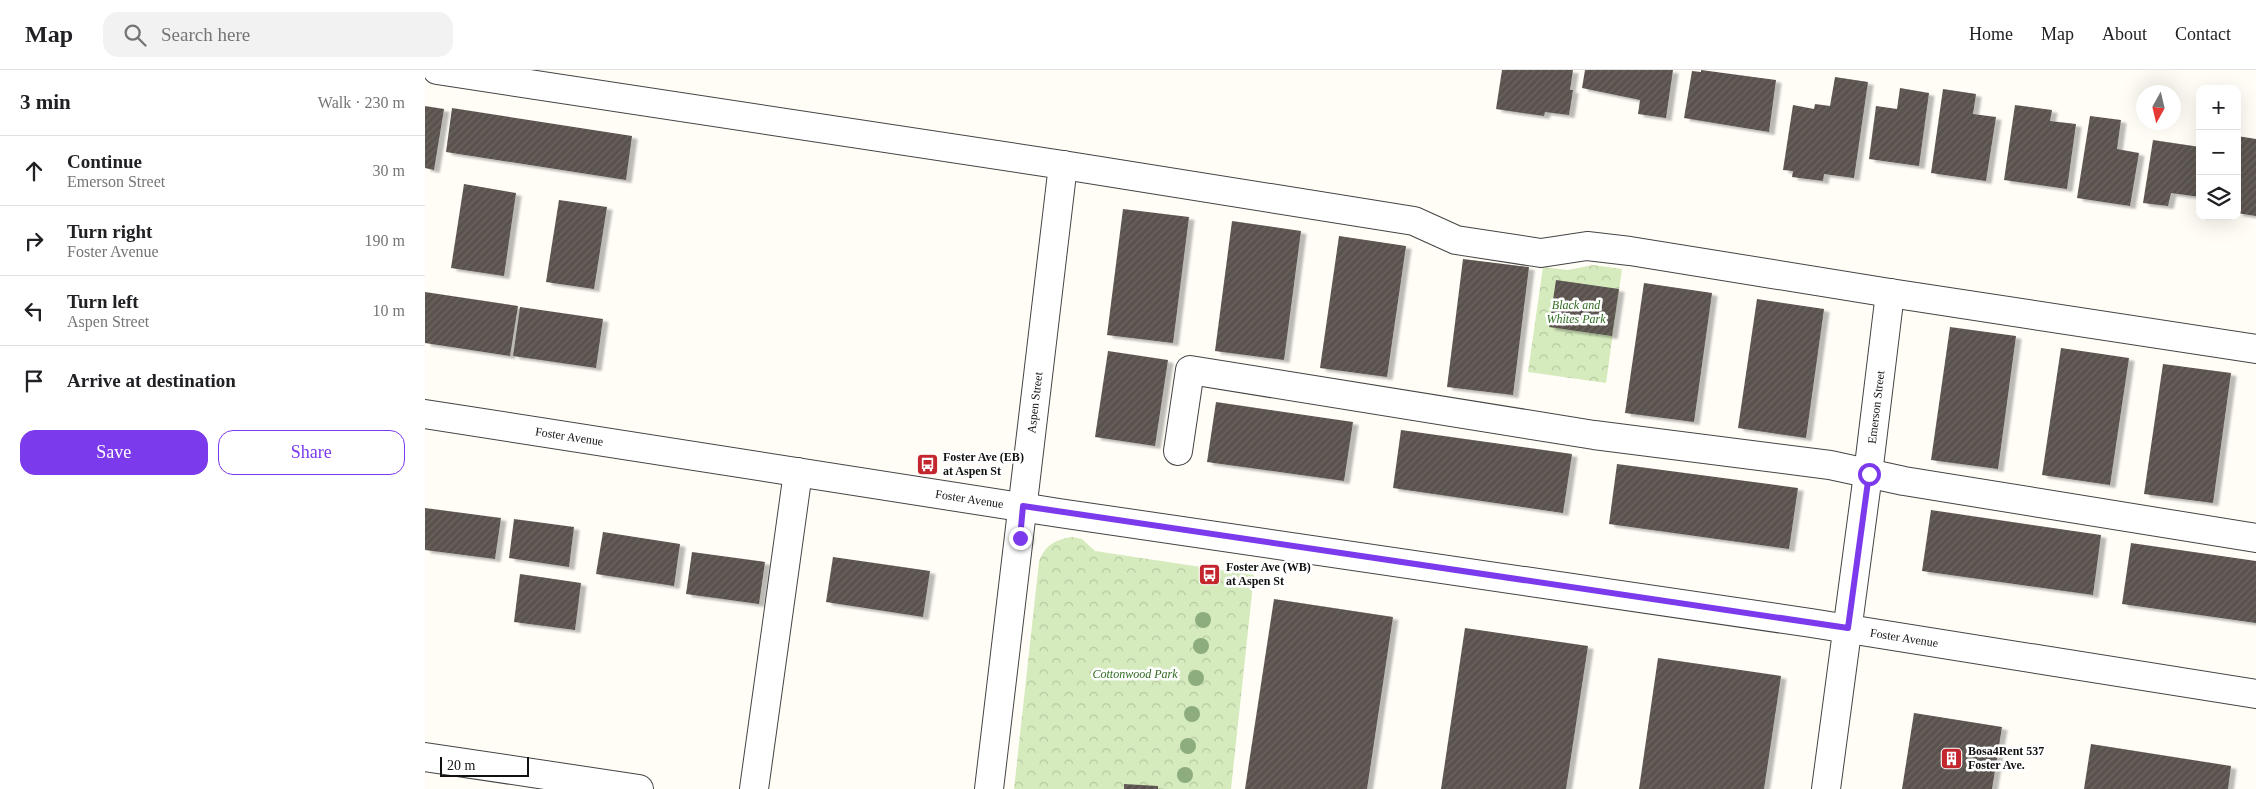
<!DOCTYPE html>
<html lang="en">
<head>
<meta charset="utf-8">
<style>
	:root { --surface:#fff; --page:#f2f2f2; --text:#202124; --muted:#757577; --line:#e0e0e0; --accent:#7c3aed }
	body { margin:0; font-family:Georgia,serif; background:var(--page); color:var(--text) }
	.controls { position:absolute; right:15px; top:15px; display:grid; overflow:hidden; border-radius:10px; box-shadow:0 5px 20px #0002 }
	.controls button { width:45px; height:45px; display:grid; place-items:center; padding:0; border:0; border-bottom:1px solid var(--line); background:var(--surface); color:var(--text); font:25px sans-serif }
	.compass { position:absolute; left:1711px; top:15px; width:45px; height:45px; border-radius:50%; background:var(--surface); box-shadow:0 5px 20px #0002; rotate:188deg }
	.scale { position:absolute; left:15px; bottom:12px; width:89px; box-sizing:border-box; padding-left:5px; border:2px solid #111; border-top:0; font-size:14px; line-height:18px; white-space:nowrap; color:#111; -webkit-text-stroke:4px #fff; paint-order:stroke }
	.stop { position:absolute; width:15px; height:15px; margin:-11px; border:4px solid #7c3aed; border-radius:50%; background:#fff }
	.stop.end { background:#7c3aed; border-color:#fff; box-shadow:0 1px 5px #0008 }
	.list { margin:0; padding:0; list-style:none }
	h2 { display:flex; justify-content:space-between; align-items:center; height:65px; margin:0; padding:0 20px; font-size:21px }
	h2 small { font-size:16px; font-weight:400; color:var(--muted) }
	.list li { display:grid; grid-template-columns:32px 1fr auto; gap:15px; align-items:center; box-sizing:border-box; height:70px; padding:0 20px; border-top:1px solid var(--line) }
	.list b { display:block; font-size:19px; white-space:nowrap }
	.list p { margin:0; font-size:16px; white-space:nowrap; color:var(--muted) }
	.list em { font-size:16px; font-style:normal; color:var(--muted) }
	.actions { display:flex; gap:10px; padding:15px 20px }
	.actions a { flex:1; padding:11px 0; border:1px solid var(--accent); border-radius:15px; text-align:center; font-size:18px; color:var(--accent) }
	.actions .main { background:var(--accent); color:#fff }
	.icon { flex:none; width:28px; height:28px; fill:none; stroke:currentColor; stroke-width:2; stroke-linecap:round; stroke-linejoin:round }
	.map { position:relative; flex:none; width:1831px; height:719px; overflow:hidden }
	header { display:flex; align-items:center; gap:30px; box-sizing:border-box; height:70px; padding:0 25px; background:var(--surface); border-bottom:1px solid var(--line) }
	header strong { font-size:24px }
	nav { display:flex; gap:28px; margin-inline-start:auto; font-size:18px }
	.search { width:350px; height:45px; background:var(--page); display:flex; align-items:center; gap:12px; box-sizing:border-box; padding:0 18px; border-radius:15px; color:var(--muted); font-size:19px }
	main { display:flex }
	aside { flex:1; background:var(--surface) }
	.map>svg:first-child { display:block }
	.park { fill:url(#park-crowns) }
	.building { fill:url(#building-hatch); filter:url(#shadow) }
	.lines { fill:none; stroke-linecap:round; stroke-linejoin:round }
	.minor-casing { stroke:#444; stroke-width:30 }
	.minor { stroke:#fff; stroke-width:28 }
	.tree { fill:#8dad7f }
	.route { stroke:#7c3aed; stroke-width:6 }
	.labels { text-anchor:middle; stroke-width:5; stroke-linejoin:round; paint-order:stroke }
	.park-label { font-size:12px; font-style:italic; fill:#2f6b1f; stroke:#fff }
	.street-label { font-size:12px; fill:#111; stroke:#fff }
	.poi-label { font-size:12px; font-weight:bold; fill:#111; stroke:#fff; text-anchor:start }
</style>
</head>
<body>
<header>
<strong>Map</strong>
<div class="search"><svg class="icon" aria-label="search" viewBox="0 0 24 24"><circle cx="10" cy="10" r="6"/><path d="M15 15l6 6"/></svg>Search here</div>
<nav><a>Home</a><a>Map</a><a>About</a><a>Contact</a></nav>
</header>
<main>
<aside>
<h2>3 min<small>Walk · 230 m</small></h2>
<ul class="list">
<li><svg class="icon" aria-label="ahead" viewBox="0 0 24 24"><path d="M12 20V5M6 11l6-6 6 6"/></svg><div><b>Continue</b><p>Emerson Street</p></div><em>30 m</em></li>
<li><svg class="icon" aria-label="right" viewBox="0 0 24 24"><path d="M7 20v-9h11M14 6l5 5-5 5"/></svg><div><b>Turn right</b><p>Foster Avenue</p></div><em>190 m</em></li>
<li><svg class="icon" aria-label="left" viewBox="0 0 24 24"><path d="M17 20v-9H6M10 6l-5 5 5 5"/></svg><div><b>Turn left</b><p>Aspen Street</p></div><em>10 m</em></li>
<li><svg class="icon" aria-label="arrive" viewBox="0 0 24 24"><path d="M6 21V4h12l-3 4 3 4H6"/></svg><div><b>Arrive at destination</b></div></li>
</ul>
<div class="actions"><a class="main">Save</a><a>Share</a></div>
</aside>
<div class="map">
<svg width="1831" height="719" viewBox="0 0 1831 719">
	<defs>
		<pattern id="park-crowns" width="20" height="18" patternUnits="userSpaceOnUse" patternTransform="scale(1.25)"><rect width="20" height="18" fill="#d5ebbd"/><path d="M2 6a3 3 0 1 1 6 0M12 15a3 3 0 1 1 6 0" fill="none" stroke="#b6c8a1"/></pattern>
		<pattern id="building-hatch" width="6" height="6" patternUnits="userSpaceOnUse" patternTransform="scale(1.25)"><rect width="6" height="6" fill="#5a524d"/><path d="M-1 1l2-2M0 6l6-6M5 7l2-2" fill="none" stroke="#6d6662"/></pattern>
		<filter id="shadow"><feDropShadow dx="5.5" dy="3" stdDeviation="1" flood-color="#0004"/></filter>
	</defs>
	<rect width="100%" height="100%" fill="#fffdf5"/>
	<path class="park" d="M1168 195 1197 199 1181 313 1103 302 1118 197 1143 200Z
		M647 467 657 469 670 481 829 505 806 719H589L614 492C619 476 631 469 647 467Z"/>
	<path class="building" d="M1077 0H1148L1145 20H1148L1144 45 1120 42 1119 46 1071 39Z
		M1160 0H1248L1241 48 1213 44 1215 30 1157 18Z
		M1276 0 1351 10 1344 62 1259 48 1267 1 1276 2Z
		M1410 7 1443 12 1429 108 1399 104 1398 111 1367 107 1368 101 1358 100 1368 35 1389 39 1390 34 1405 36Z
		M1475 18 1504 23 1494 96 1444 89 1451 36 1472 39Z
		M1518 19 1551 24 1548 44 1571 47 1561 111 1506 103Z
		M1590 35 1627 40 1625 51 1651 54 1642 119 1579 110Z
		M0 36 19 39 9 100 0 98Z
		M27 38 207 66 201 110 21 82Z
		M1665 46 1696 50 1692 79 1714 83 1705 136 1652 128Z
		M1812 66 1831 69V146L1812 143Z
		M1728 70 1775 77V127L1746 123 1743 136 1718 133Z
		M39 114 91 123 79 206 26 198Z
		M134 130 182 137 169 219 121 212Z
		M698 139 764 147 748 273 682 265Z
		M807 151 876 161 859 290 790 281Z
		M914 166 981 176 962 307 895 298Z
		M1038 189 1104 197 1088 325 1022 317Z
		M1131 210 1194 219 1187 266 1124 257Z
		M1219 213 1287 223 1269 352 1200 343Z
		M0 222 93 236 85 286 0 273Z
		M1332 229 1399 239 1381 368 1313 358Z
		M95 237 178 249 171 298 88 286Z
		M1525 257 1591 266 1573 399 1506 390Z
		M1636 278 1704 288 1685 415 1617 405Z
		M683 281 743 290 730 376 670 367Z
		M1738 294 1806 303 1788 433 1719 424Z
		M791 332 928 352 919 411 782 392Z
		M976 360 1147 384 1138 443 968 418Z
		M1192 394 1373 418 1364 479 1184 454Z
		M0 438 76 448 70 489 0 480Z
		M1506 440 1676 465 1668 525 1497 501Z
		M89 449 149 457 144 497 84 488Z
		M178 462 255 474 249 516 171 504Z
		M1706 473 1831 491V553L1697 534Z
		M267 482 340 492 334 534 261 524Z
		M408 487 505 501 498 547 401 532Z
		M95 504 156 513 150 560 89 552Z
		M849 529 968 547 942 719H820Z
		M1040 558 1163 576 1141 719H1016Z
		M1233 588 1356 606 1339 719H1214Z
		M1489 643 1577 657 1567 719H1477Z
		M1666 674 1806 696 1803 719H1659Z
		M699 714 733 716V719H699Z"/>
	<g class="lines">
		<defs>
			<g id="minor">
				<path d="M12 0 638 95 989 151 1031 170 1116 183 1162 176 1205 181 1465 223 1831 279"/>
				<path id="s1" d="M0 344 634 443 1386 553 1831 624"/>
				<path d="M753 381 765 300 1169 365 1405 395 1479 411 1831 468"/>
				<path d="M0 687 214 719"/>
				<path d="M329 719 373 402"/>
				<path id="s2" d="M564 719 638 95"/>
				<path id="s3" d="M1401 719 1443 404 1465 223"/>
			</g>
		</defs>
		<use href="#minor" class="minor-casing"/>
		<use href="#minor" class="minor"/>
	</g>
	<g class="tree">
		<circle cx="778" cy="550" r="8"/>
		<circle cx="776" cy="576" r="8"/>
		<circle cx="771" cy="608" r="8"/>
		<circle cx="767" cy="644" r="8"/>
		<circle cx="763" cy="676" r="8"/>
		<circle cx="760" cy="705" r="8"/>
	</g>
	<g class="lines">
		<path class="route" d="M595 468 598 436 1423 558 1444 404"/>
	</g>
	<defs>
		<symbol id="bus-square" viewBox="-11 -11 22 22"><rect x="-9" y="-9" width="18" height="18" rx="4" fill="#c4262e" stroke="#fff"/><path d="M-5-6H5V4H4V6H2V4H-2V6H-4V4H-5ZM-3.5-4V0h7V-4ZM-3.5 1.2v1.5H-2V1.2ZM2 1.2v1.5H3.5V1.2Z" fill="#fff"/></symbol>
		<symbol id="building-square" viewBox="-11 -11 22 22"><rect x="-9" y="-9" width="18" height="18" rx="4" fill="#c4262e" stroke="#fff"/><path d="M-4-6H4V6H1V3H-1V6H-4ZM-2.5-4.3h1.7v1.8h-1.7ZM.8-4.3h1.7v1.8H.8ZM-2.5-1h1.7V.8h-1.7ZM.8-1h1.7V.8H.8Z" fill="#fff"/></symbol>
	</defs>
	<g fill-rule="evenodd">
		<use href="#bus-square" x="490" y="382" width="25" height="25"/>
		<use href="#bus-square" x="772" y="492" width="25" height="25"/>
		<use href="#building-square" x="1514" y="676" width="25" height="25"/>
	</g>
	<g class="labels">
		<g class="park-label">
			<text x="1151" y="239">Black and<tspan x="1151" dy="14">Whites Park</tspan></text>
			<text x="710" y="608">Cottonwood Park</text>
		</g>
		<g class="street-label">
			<text dy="4" stroke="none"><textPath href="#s2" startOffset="389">Aspen Street</textPath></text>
			<text dy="4" stroke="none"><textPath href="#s3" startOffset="385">Emerson Street</textPath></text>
			<text dy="4" stroke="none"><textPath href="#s1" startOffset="146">Foster Avenue</textPath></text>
			<text dy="4" stroke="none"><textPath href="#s1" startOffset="551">Foster Avenue</textPath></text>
			<text dy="4" stroke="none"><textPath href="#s1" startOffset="1496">Foster Avenue</textPath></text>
		</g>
		<g class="poi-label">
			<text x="518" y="391">Foster Ave (EB)<tspan x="518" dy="14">at Aspen St</tspan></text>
			<text x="801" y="501">Foster Ave (WB)<tspan x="801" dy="14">at Aspen St</tspan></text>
			<text x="1543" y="685">Bosa4Rent 537<tspan x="1543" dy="14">Foster Ave.</tspan></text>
		</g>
	</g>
</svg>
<div class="controls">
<button>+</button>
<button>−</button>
<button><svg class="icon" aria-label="layers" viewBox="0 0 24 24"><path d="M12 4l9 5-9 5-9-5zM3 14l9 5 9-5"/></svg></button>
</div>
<svg class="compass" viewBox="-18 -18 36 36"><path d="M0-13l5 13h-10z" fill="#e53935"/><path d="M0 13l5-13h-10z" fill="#757577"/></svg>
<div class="scale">20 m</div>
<div class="stop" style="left:1444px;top:404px"></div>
<div class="stop end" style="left:595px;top:468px"></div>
</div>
</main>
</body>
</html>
